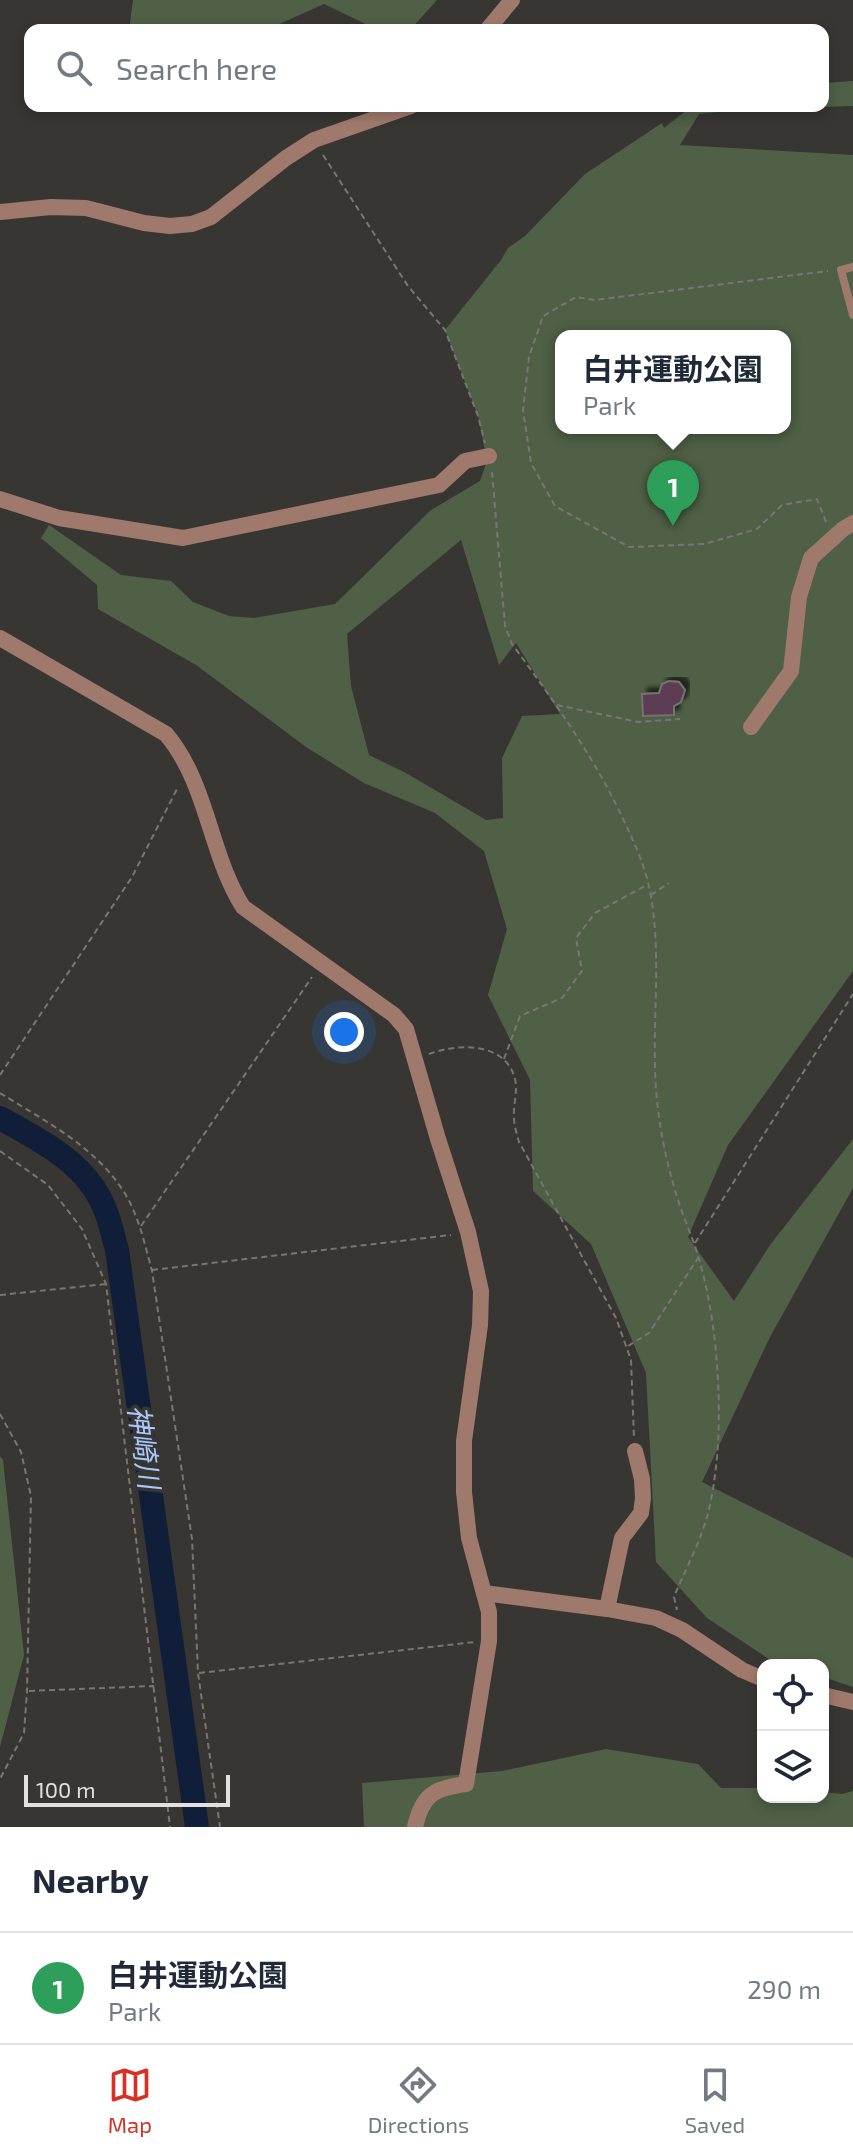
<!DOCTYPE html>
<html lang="en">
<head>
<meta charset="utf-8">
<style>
	:root { --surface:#fff; --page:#f2f2f3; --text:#1f2937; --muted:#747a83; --line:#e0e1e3; --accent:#d93025 }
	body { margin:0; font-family:"Exo 2","Noto Sans JP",sans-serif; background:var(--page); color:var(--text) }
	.controls { position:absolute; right:24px; bottom:24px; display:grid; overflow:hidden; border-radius:16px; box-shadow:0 4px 12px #0003 }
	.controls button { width:72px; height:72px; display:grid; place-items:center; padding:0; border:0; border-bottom:2px solid var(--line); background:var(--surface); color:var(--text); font:40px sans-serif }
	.scale { position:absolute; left:24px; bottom:20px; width:206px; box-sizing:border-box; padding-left:8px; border:4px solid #e2e1df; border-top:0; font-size:22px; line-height:28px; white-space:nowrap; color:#e2e1df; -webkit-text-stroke:6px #383633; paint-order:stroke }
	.you { position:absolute; left:344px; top:1032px; width:28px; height:28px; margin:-20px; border:6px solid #fff; border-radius:50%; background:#1a73e8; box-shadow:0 0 0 12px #1a73e833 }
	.badge { display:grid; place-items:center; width:52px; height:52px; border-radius:50%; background:var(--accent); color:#fff; font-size:26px; font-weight:700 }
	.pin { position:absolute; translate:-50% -66px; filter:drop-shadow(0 2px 4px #0008) }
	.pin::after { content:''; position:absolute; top:42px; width:28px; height:24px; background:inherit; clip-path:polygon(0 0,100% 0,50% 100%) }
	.popup { position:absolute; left:555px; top:330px; width:236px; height:104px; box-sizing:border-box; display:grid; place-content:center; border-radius:16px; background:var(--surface); filter:drop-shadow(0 2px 6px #0005); font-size:26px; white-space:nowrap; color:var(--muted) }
	.popup b { font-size:30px; color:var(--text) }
	.popup::after { content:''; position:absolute; left:50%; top:100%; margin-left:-16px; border:16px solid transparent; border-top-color:var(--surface) }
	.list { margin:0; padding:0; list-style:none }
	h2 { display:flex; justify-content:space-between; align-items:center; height:104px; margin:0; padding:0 32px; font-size:34px }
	h2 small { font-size:26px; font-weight:400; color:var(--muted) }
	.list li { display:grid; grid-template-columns:52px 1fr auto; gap:24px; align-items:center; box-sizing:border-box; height:112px; padding:0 32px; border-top:2px solid var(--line) }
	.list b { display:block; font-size:30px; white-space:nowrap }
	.list p { margin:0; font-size:26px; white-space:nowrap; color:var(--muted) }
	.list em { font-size:26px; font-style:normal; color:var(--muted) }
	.icon { flex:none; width:44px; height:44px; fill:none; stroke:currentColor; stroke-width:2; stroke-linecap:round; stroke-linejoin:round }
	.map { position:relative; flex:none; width:853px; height:1827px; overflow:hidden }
	.search { position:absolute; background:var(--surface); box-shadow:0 4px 12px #0003; left:24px; right:24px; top:24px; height:88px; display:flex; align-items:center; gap:20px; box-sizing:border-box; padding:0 28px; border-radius:16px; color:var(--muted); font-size:30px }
	.sheet { height:216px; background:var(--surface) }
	nav { display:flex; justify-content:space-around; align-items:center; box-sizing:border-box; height:112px; border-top:2px solid var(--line); background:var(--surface); font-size:22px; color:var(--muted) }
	nav a { display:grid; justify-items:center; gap:4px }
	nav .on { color:var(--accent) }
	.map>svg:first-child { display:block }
	.green { fill:#4f6046; fill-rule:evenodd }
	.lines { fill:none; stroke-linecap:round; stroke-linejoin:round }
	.river { stroke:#111e39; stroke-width:24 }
	.building { fill:#5c3d53; stroke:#747173; stroke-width:2; filter:url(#shadow) }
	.path { stroke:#787673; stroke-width:2; stroke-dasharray:6 4; stroke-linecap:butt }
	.service { stroke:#9f796c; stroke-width:8 }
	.minor { stroke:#9f796c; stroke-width:16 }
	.tertiary { stroke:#9f796c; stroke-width:16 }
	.labels { text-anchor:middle; stroke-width:7; stroke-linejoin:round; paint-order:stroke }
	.water-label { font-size:28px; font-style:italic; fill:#a9c7fe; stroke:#383633 }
</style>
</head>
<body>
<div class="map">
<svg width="853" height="1827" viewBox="0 0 853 1827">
	<defs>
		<filter id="shadow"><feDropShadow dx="5.5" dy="-5.5" stdDeviation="2" flood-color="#0009"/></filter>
	</defs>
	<rect width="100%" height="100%" fill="#383633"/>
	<path class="green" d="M133 0H437L410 30H378L324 4 266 30H129Z
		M853 81V106L745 109 699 114 680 145 853 155V523L834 539 853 532V971L728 1145 688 1237 734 1301 770 1245 853 1139V1188L770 1337 702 1482 853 1558V1687L823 1677V1665H784L772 1661 707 1618 656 1562 646 1373 591 1244 533 1191 530 1080 488 995 507 929 484 851 435 813 364 783 306 747 196 665 98 609 97 585 41 538 49 525 121 575 171 581 193 602 229 616 254 618 335 604 431 510 480 481 487 461 478 416 445 330 501 260 508 248 525 236 585 174 662 123 664 128 692 106H823V83ZM561 336H785V428H561ZM461 540 499 665 516 643 560 714 522 716 502 758 503 818 486 820 406 773 369 755 351 686 347 634Z
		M0 1456 3 1460 24 1655 0 1747Z
		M606 1749 698 1764 721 1788H763V1797H823V1792L842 1794 853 1791V1827H364L362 1783 502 1771Z"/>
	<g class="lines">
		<path class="river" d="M0 1118C41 1141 85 1162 104 1207 110 1220 113 1236 117 1250L197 1827"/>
	</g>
	<path class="building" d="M669 681 679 682 685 690 681 702 674 706V715L643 716 642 694 659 693 662 684Z"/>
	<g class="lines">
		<path class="path" d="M323 155 408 286 445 330 478 416 485 443
			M492 472 505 626 512 644C554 701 595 758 625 823 636 846 647 871 651 897 663 967 649 1039 658 1109 662 1142 670 1177 681 1209 688 1228 696 1247 701 1266 720 1336 726 1442 708 1513 701 1541 685 1570 674 1597L677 1610
			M826 522 817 499 782 505 757 529 704 544 629 547 555 506 531 463 523 410 529 357 543 316 576 297 595 300 828 271
			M557 705 638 722 680 719
			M651 895 669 883
			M429 1054C458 1043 506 1042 515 1079 518 1091 513 1105 514 1117 514 1126 517 1134 519 1142L616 1318 631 1360 634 1438
			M504 1059 520 1016 562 998 582 971 576 938 595 913 647 885
			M0 1075 132 877 178 787
			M0 1093C43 1120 93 1145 122 1189 138 1212 145 1245 152 1271L192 1539 198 1673 220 1827
			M0 1151 48 1185 82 1229 106 1284 170 1827
			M141 1226 312 977
			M695 1243 853 994
			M152 1270 451 1235
			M0 1295 106 1284
			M628 1346 649 1333 698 1258
			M0 1414 21 1452 31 1496 27 1691 24 1733 0 1779
			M199 1673 475 1642
			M29 1691 154 1686"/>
		<path class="service" d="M853 267 841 270 853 315"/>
		<path class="minor" d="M487 30 512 0
			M0 212 51 207 86 208 144 223 170 226 192 224 211 217 286 158 314 140 411 106
			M0 499 59 518 183 538 439 485 465 461 489 456
			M0 638 166 734C208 784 209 853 243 907L394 1015 406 1029 438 1139 468 1232 481 1291 480 1325 464 1441V1492L469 1538 489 1612V1641L466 1784C434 1788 422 1795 415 1827
			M607 1609 622 1538 641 1513 643 1498 642 1479 635 1451"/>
		<path class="tertiary" d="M751 727 791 671 799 597 811 558 843 529 853 523
			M484 1593 607 1609 656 1618 682 1630 742 1670 763 1679
			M823 1695 853 1702"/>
	</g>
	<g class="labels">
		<g class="water-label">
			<text transform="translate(144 1447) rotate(82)" y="10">神崎川</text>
		</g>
	</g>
</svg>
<div class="controls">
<button><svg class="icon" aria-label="locate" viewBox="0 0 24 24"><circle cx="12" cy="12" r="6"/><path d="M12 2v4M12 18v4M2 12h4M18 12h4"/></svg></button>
<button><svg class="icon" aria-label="layers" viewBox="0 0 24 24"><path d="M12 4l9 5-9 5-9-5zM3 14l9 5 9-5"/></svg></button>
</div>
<div class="scale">100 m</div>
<div class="you"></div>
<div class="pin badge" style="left:673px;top:526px;background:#2e9e5b">1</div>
<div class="popup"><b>白井運動公園</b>Park</div>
<div class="search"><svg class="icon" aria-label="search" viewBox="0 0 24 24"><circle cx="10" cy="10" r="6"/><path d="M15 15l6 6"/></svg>Search here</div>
</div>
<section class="sheet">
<h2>Nearby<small></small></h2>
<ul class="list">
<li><span class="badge" style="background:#2e9e5b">1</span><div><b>白井運動公園</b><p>Park</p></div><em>290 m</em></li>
</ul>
</section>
<nav>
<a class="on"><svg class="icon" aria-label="map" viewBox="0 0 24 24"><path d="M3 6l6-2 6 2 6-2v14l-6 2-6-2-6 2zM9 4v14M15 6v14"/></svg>Map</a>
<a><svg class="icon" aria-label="directions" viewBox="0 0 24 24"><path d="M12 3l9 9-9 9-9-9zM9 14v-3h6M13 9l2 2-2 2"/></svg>Directions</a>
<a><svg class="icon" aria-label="saved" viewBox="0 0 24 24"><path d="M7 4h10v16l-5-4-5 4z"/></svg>Saved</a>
</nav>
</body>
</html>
